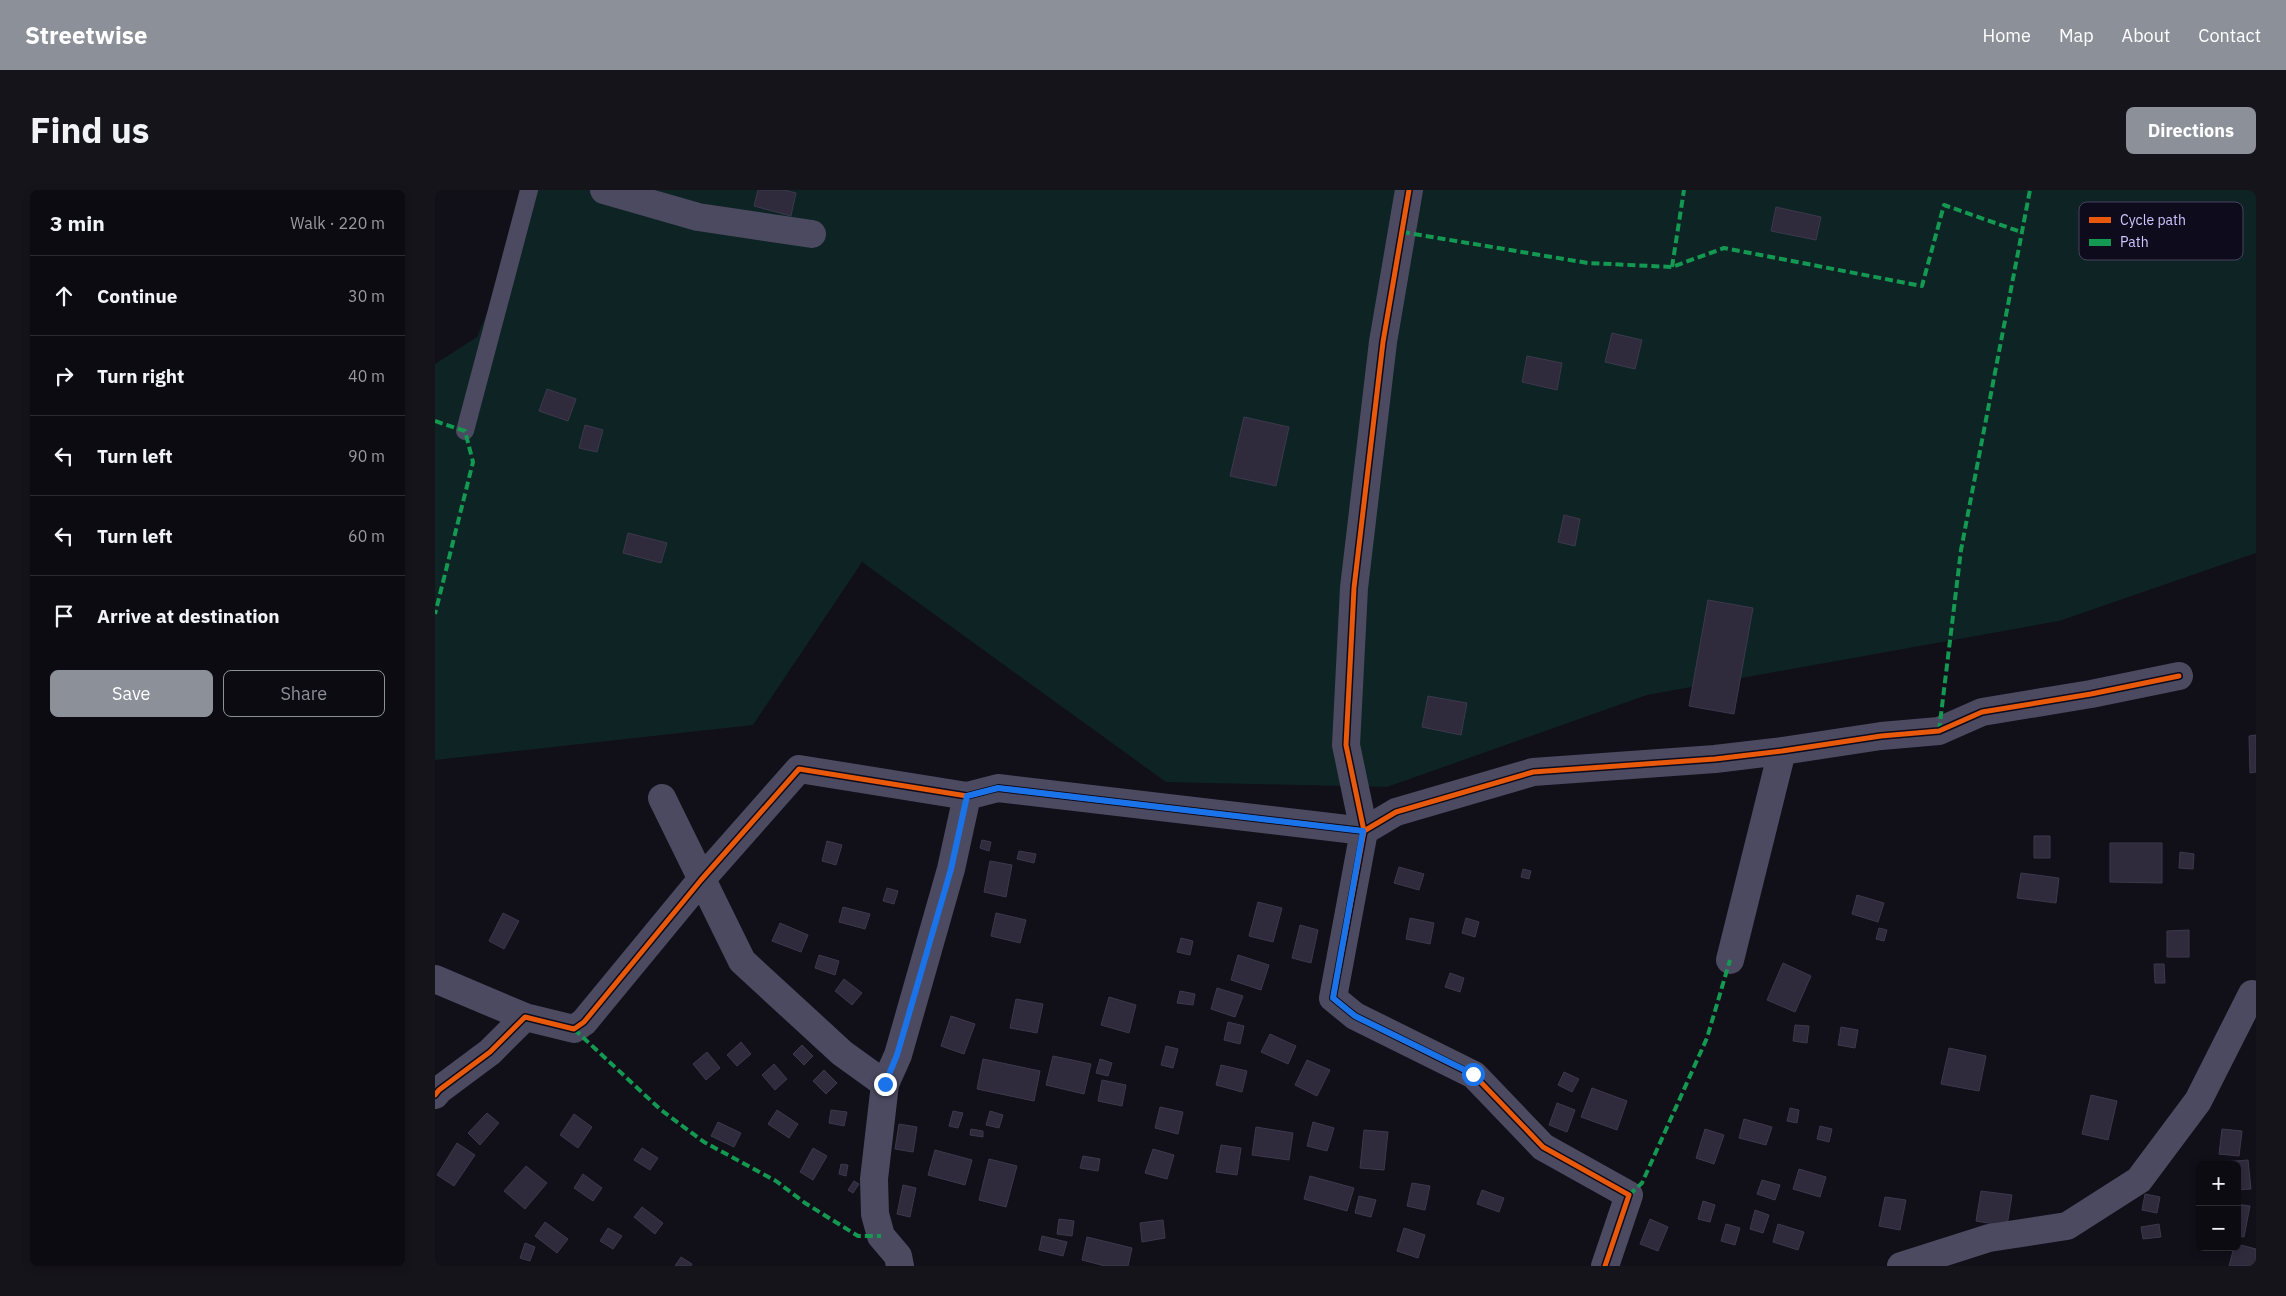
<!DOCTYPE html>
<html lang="en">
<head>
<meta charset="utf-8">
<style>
	:root { --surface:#0d0b12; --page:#16141b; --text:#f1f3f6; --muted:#9a9b9f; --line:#2d2b32; --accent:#8c9099 }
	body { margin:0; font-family:"IBM Plex Sans",sans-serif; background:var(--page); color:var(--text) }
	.controls { position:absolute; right:15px; bottom:15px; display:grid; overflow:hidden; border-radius:8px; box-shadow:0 2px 8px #0003 }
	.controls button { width:45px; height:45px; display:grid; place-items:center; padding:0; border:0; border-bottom:1px solid var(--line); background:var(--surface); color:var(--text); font:25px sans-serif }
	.stop { position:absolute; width:15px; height:15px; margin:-11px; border:4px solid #1a73e8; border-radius:50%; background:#fff }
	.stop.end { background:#1a73e8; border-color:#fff; box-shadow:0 1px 5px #0008 }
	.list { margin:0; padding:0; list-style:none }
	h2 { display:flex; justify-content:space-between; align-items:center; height:65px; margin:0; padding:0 20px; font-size:21px }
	h2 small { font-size:16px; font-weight:400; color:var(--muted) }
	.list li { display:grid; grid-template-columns:32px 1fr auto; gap:15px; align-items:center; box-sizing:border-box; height:80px; padding:0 20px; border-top:1px solid var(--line) }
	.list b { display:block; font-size:19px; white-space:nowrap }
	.list em { font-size:16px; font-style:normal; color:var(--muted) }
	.actions { display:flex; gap:10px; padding:15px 20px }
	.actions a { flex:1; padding:11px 0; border:1px solid var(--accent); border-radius:8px; text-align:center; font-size:18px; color:var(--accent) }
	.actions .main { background:var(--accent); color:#fff }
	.icon { flex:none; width:28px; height:28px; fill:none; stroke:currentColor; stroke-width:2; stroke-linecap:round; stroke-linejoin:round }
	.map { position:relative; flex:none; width:1821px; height:1076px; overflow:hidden; border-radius:8px }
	header { display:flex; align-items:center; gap:30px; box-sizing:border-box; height:70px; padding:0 25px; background:var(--accent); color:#fff }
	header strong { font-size:24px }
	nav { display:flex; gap:28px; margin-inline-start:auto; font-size:18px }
	.intro { display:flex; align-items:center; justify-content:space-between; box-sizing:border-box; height:120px; padding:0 30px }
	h1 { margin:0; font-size:35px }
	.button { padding:12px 22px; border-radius:8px; background:var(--accent); color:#fff; font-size:18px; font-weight:700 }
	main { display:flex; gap:30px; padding:0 30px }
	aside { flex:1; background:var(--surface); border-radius:8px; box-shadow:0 2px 8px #0003 }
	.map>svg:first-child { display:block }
	.green { fill:#0e2324 }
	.building { fill:#2f2b3c; stroke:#3c394d }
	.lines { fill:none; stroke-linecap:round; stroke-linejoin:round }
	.lane { stroke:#4c4a61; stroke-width:18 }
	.street { stroke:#4c4a61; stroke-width:28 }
	.quiet { stroke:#139951; stroke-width:4; stroke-dasharray:8 4; stroke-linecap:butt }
	.cycleway-casing { stroke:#0e0b1c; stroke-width:8 }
	.cycleway { stroke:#e8590c; stroke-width:5 }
	.route { stroke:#1a73e8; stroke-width:6 }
	.key { fill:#0e0b1c; stroke:#484360; stroke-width:1 }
	.key-label { font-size:14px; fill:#cfc6ff }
</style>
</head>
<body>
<header>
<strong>Streetwise</strong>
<nav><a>Home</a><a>Map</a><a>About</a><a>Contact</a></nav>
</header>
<div class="intro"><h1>Find us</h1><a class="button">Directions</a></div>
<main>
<aside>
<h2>3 min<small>Walk · 220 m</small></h2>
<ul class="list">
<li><svg class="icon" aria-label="ahead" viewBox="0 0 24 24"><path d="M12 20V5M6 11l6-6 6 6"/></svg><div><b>Continue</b></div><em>30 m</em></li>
<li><svg class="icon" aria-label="right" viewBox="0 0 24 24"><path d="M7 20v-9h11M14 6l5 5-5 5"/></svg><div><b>Turn right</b></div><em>40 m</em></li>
<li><svg class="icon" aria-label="left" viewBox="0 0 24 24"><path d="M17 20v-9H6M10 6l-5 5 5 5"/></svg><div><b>Turn left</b></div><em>90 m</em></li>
<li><svg class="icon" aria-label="left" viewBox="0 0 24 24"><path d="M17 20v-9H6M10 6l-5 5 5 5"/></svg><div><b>Turn left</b></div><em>60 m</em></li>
<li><svg class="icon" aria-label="arrive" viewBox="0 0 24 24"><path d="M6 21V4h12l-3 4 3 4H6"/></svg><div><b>Arrive at destination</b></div></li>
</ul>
<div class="actions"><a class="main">Save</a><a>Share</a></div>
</aside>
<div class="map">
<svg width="1821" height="1076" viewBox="0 0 1821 1076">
	<rect width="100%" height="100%" fill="#110f18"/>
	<path class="green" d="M102 0H1821V363L1624 431 1212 505 952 597 731 592 427 372 318 535 0 570V174L42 147Z"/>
	<path class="building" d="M323 0H349L361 3 356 26 319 16Z
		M1341 17 1386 27 1381 50 1336 41Z
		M1177 143 1207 150 1200 179 1170 172Z
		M1092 166 1127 173 1122 200 1087 192Z
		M112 199 141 209 133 231 104 221Z
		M809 227 854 237 841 296 795 286Z
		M150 235 168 240 162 262 144 258Z
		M1129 325 1145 329 1140 356 1123 352Z
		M193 343 232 353 226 373 188 363Z
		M1273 410 1318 418 1299 524 1254 516Z
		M993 506 1032 513 1026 545 987 537Z
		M1821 545V582L1815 583 1814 546Z
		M1599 646H1615V668H1599Z
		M547 650 556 652 554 661 545 658Z
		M392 651 407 655 401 675 387 671Z
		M1675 653H1727V693L1675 692Z
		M584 661 601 664 599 673 582 669Z
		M1745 662 1759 664 1758 679 1744 678Z
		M555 671 577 675 571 707 549 702Z
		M964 677 989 684 984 700 959 693Z
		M1088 679 1096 681 1094 689 1086 687Z
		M1586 683 1624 688 1621 713 1582 708Z
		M452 698 463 701 459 714 448 711Z
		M1422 705 1449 713 1443 732 1417 724Z
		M823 712 847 718 838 752 814 746Z
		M408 717 435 724 430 739 404 732Z
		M68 723 84 731 69 759 54 751Z
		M561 723 591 730 585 753 556 746Z
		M975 728 999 733 995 754 971 749Z
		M1031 728 1044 732 1040 747 1027 743Z
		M345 733 373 745 366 762 337 751Z
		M865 735 883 740 876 773 857 768Z
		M1444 738 1452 740 1449 751 1441 749Z
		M1754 740V767H1732V741Z
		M746 748 758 751 755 765 742 762Z
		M384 765 404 771 400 785 380 778Z
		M803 765 834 775 826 800 796 790Z
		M1348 773 1376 786 1360 822 1332 810Z
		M1719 774H1729L1730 793H1720Z
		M1015 783 1029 788 1025 802 1010 797Z
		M409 789 427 803 417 815 400 801Z
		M782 798 808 806 800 827 776 819Z
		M745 801 760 804 758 815 742 813Z
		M674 807 701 815 694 843 666 835Z
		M581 809 608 814 602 843 575 838Z
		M516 826 540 834 529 864 506 856Z
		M793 832 809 836 805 854 789 850Z
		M1360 835 1374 836 1372 853 1358 851Z
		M1406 837 1423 840 1420 858 1403 855Z
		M835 844 861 856 853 874 826 862Z
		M306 852 316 864 302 876 292 865Z
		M367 855 378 866 369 875 358 864Z
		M731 856 743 859 738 878 726 875Z
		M1514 858 1551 866 1544 901 1506 894Z
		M272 862 285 878 271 890 258 874Z
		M618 866 656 874 649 904 611 895Z
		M548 869 605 881 599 911 542 899Z
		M665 869 677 873 673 886 661 883Z
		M872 870 895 880 882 906 860 895Z
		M339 874 352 889 340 900 327 885Z
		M786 875 812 881 807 902 781 895Z
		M389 880 402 893 391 904 378 891Z
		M1129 882 1144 889 1137 902 1123 895Z
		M667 890 691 895 687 916 663 911Z
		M1157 898 1192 911 1182 940 1146 927Z
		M1656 905 1682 911 1673 950 1647 944Z
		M1122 913 1140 920 1132 942 1114 935Z
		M725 917 748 922 743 944 720 938Z
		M1355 918 1364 920 1362 933 1352 931Z
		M342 920 363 934 354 948 333 934Z
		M396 920 412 922 409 936 394 933Z
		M518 921 528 923 523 938 514 936Z
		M555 921 568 925 564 938 551 935Z
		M52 923 64 933 45 955 33 943Z
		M139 924 157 937 143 958 125 945Z
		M1309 929 1337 937 1331 955 1304 948Z
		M283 932 306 943 299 957 276 946Z
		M878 932 899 938 892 961 872 956Z
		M464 934 482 937 478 962 460 959Z
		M1385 936 1397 939 1394 952 1382 949Z
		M821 937 858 943 854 970 817 965Z
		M536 939 548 941V947L535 945Z
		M1270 939 1289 945 1279 974 1261 968Z
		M1787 939 1807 941 1804 966 1784 964Z
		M929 940 953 942 949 980 925 978Z
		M22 953 40 965 19 996 2 985Z
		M786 955 806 958 802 985 781 982Z
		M207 958 223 968 215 980 199 970Z
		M378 958 392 966 378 990 365 982Z
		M718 959 739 965 732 989 710 983Z
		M500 960 537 970 530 995 493 985Z
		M648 966 665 969 663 981 645 978Z
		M554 969 582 976 571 1017 544 1010Z
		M1813 970 1816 999 1802 1000V975H1788V972Z
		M406 974 413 975 411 986 404 984Z
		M91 976 112 993 90 1019 69 1001Z
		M1364 979 1391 987 1385 1007 1358 999Z
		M148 984 167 998 158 1011 139 998Z
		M875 986 919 998 912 1021 869 1009Z
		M1327 990 1345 995 1340 1010 1322 1004Z
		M419 991 424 994 418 1003 413 1000Z
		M977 993 995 996 990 1020 972 1016Z
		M468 995 481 998 475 1027 462 1024Z
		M1047 1000 1069 1008 1064 1022 1042 1014Z
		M1546 1001 1577 1005 1572 1036 1541 1031Z
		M1710 1004 1725 1007 1722 1023 1707 1020Z
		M924 1006 941 1010 936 1027 920 1023Z
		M1450 1007 1471 1010 1465 1040 1444 1036Z
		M1268 1011 1280 1015 1275 1032 1263 1029Z
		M1802 1014 1815 1016 1809 1047 1802 1046Z
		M207 1017 228 1033 220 1044 199 1027Z
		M1320 1020 1334 1025 1328 1043 1315 1039Z
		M624 1029 639 1031 637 1046 622 1044Z
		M1215 1029 1233 1037 1223 1061 1205 1054Z
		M728 1030 730 1048 707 1052 705 1033Z
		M110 1032 133 1049 122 1063 100 1046Z
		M1291 1034 1305 1038 1300 1055 1286 1051Z
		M1343 1034 1369 1042 1363 1060 1338 1052Z
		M1724 1034 1726 1047 1708 1049 1706 1037Z
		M173 1038 187 1046 178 1059 165 1051Z
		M969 1038 990 1045 983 1068 962 1061Z
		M607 1046 632 1052 628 1066 604 1060Z
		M652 1047 697 1058 693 1076H670L647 1070Z
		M90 1053 100 1057 95 1071 85 1068Z
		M1802 1054 1821 1059V1076H1794L1799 1057H1802Z
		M246 1067 257 1074 256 1076H240Z"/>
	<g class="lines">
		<path class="lane" d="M30 241 94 0"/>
		<path class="street" d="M169 0 263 27 377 44
			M974 0 948 152 919 398 911 555 929 641 961 622 1098 582 1280 569 1347 561 1446 546 1504 541 1547 522 1656 504 1744 486
			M227 608 307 771 407 863 450 894
			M1295 770 1347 561
			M0 789 90 827
			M0 905 4 900 55 862 90 827 139 839 149 832 266 690 364 579 532 606 563 598 929 641 898 808 920 826 1039 885 1108 957 1194 1005 1170 1076
			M465 1076 463 1066 446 1046 440 1024 439 989 450 894 463 865 516 679 532 606
			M1466 1076 1554 1048 1632 1036 1704 990 1763 911 1817 804"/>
		<path class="quiet" d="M967 42 1153 73 1237 77 1289 58 1487 96 1509 15 1586 42
			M1237 77 1249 0
			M0 231 30 241 38 272 0 424
			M1504 541 1526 360 1595 0
			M139 839 226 920 269 952 341 991 370 1013 423 1046H446
			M1194 1005 1207 993 1272 848 1295 770"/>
		<defs>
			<path id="cycleway" d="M974 0 948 152 919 398 911 555 929 641 961 622 1098 582 1280 569 1347 561 1446 546 1504 541 1547 522 1656 504 1744 486
				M0 905 4 900 55 862 90 827 139 839 149 832 266 690 364 579 532 606 563 598 929 641 898 808 920 826 1039 885 1108 957 1194 1005 1170 1076"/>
		</defs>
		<use href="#cycleway" class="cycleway-casing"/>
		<use href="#cycleway" class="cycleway"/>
	</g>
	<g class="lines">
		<path class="route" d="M450 894 462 865 516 679 532 606 563 598 928 641 898 808 920 826 1038 884"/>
	</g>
	<rect x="1644" y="12" width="164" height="58" rx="8" class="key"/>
	<rect x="1654" y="27" width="22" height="6" fill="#e8590c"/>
	<rect x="1654" y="49" width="22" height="7" fill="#139951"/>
	<g class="key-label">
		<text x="1685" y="35">Cycle path</text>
		<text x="1685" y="57">Path</text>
	</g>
</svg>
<div class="controls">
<button>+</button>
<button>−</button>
</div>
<div class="stop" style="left:1038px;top:884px"></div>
<div class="stop end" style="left:450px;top:894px"></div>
</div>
</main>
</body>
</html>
